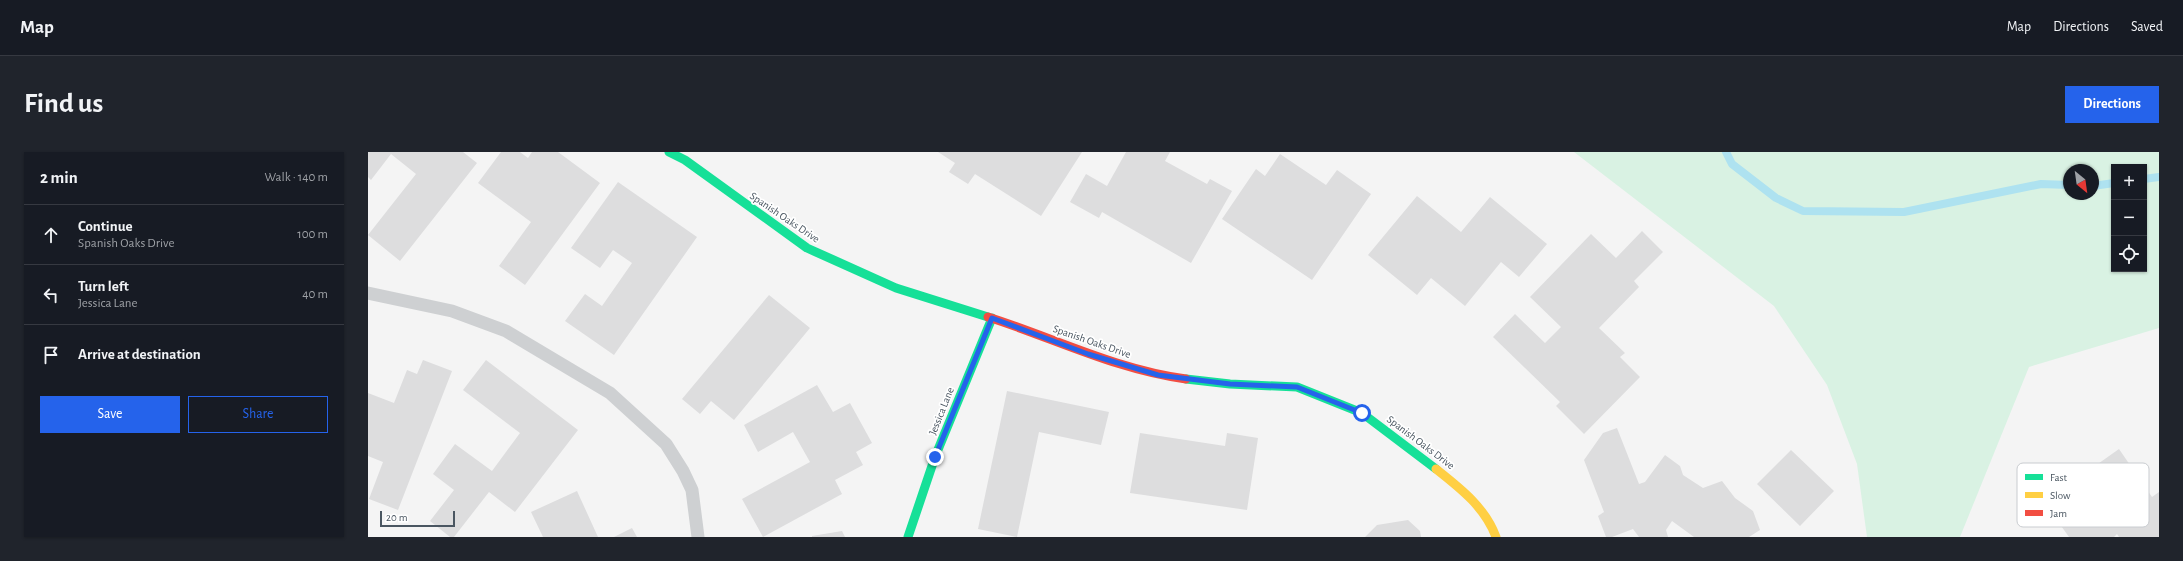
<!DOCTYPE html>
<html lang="en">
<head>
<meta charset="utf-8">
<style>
	:root { --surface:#171b24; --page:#20242c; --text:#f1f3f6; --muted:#9ea1a6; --line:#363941; --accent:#2563eb }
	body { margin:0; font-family:"Alegreya Sans",sans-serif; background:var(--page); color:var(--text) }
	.controls { position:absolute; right:12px; top:12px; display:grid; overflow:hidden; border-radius:0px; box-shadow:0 1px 3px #0004 }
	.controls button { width:36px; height:36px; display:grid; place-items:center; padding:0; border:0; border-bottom:1px solid var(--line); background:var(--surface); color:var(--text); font:20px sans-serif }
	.compass { position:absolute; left:1695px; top:12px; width:36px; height:36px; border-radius:50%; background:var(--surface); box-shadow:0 1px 3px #0004; rotate:151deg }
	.scale { position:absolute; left:12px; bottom:10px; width:75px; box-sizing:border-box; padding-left:4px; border:2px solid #4a5661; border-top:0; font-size:11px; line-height:14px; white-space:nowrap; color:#4a5661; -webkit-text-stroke:3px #fff; paint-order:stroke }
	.stop { position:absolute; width:12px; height:12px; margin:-9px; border:3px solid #2563eb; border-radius:50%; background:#fff }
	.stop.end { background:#2563eb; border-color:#fff; box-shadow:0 1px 4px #0008 }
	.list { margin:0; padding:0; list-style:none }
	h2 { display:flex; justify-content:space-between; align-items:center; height:52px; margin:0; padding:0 16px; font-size:17px }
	h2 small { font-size:13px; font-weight:400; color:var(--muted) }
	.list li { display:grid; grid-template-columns:26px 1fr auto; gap:12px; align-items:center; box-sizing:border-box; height:60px; padding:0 16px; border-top:1px solid var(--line) }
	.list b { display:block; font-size:15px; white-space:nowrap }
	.list p { margin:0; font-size:13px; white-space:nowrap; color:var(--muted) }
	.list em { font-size:13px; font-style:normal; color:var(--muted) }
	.actions { display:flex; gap:8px; padding:12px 16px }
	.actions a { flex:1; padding:9px 0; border:1px solid var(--accent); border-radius:0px; text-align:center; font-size:14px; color:var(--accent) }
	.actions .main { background:var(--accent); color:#fff }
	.icon { flex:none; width:22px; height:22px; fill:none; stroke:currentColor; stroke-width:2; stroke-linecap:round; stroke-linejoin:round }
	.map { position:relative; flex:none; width:1791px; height:385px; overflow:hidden; border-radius:0px }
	header { display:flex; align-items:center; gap:24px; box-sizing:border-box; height:56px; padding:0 20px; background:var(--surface); border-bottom:1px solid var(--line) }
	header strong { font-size:19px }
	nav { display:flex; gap:22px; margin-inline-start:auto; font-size:14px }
	.intro { display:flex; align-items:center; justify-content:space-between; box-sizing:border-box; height:96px; padding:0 24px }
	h1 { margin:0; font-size:28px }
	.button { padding:10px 18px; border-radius:0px; background:var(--accent); color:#fff; font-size:14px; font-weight:700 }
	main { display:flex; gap:24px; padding:0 24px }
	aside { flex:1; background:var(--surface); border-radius:0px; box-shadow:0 1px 3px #0004 }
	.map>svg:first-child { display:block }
	.green { fill:#d9f2e3; fill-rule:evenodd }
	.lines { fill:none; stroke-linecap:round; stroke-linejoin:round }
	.stream { stroke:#aee2f0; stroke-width:8 }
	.building { fill:#ddddde }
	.lane { stroke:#ced0d2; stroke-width:13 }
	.fast { stroke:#16e098; stroke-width:9 }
	.slow { stroke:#ffcf43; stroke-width:9 }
	.jam { stroke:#f24e42; stroke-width:9 }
	.route { stroke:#2563eb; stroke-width:5 }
	.labels { text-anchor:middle; stroke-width:3.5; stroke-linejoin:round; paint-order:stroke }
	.street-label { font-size:11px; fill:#4a5661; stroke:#fff }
	.key { fill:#fff; stroke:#c9ccd0; stroke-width:1 }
	.key-label { font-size:11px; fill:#4a5661 }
</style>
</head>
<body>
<header>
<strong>Map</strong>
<nav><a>Map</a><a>Directions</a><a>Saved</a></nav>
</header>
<div class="intro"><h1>Find us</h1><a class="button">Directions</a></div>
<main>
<aside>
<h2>2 min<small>Walk · 140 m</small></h2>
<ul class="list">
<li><svg class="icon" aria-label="ahead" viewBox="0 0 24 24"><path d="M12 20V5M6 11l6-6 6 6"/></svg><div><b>Continue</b><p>Spanish Oaks Drive</p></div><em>100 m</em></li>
<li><svg class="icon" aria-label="left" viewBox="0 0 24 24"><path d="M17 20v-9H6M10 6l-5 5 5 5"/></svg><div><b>Turn left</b><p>Jessica Lane</p></div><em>40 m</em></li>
<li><svg class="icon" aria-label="arrive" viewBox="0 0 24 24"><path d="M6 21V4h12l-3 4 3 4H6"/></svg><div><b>Arrive at destination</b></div></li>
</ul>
<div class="actions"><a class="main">Save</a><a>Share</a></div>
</aside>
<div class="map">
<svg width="1791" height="385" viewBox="0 0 1791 385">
	<rect width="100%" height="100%" fill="#f4f4f4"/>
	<path class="green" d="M1206 0H1791V176L1661 215 1592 385H1499L1489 312 1459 233 1406 154ZM1746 15H1776V117H1746ZM1701 18H1725V42H1701Z"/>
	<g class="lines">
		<path class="stream" d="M1358 0 1364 12 1408 46 1435 59 1536 60 1673 32 1701 33
			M1776 27 1791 25
			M1725 34 1746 31"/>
	</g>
	<path class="building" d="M0 0H95L109 11 32 109 0 83 48 22 23 2 3 28 0 25Z
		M133 0H152L160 6 164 0H190L232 31 157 133 131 114 163 70 110 31Z
		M570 0H714L673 64 607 22 600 32 581 20 587 11Z
		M758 0H802L797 9 839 32 842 27 864 39 823 111 734 60 731 66 702 50 718 22 739 34Z
		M912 2 958 33 969 18 1003 42 944 128 854 67 888 17 897 24Z
		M250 30 329 85 246 203 197 169 217 142 234 154 264 111 245 98 232 116 203 96Z
		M1049 44 1093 80 1122 45 1179 92 1151 125 1133 110 1097 154 1063 126 1049 143 1000 103Z
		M1274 79 1295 100 1266 129 1271 135 1231 176 1257 201 1252 205 1272 225 1216 282 1188 254 1192 250 1125 185 1147 162 1177 191 1193 175 1162 145 1223 82 1248 106Z
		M401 143 442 176 366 268 343 249 332 262 314 247Z
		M55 208 84 219 30 358 1 347 15 310 0 304V241L26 251 39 218 49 222Z
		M118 208 210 278 147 360 121 340 86 385H82L62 369 86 338 65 322 87 292 124 319 152 281 95 238Z
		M449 233 465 260 482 251 504 291 488 300 495 313 467 328 474 342 395 385 374 347 442 310 425 280 390 300 376 273Z
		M639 239 741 260 733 293 671 280 649 385 610 377Z
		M1249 276 1271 332 1277 330 1297 303 1312 314 1315 323 1335 336 1354 329 1367 346 1385 359 1392 378 1381 385H1326L1304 369 1298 378 1300 385H1271L1265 377 1244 385H1238L1230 364 1236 360 1216 308 1235 281Z
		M772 281 857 294 859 281 890 286 879 358 762 341Z
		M1751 297 1784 345 1791 340V385H1751L1749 382 1746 385H1701L1676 350Z
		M1423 298 1466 339 1432 374 1389 332Z
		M209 339 230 385H175L163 360Z
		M1040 368 1052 379 1053 385H997L1009 373Z
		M264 376 269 385H246Z
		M474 379 477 385H444V384Z"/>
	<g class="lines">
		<path class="lane" d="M0 141 84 159 138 179 242 241 298 292 315 319 324 338 330 385"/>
		<path class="fast" d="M301 0 317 8 439 96 528 136 620 165
			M818 227 862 232 929 235 994 261 1068 317
			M540 385 567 305 624 166"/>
		<path class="slow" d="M1068 317C1092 336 1117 355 1128 385"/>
		<path class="jam" d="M620 165C686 186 749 218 818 227"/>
	</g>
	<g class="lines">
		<path class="route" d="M567 305 624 166 720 202 790 223 862 232 929 235 994 261"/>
	</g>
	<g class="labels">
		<g class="street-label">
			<text transform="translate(417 65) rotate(34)" y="4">Spanish Oaks Drive</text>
			<text transform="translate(724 189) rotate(19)" y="4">Spanish Oaks Drive</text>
			<text transform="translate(573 259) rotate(-68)" y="4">Jessica Lane</text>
			<text transform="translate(1053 290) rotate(37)" y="4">Spanish Oaks Drive</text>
		</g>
	</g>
	<rect x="1649" y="311" width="132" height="64" rx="6" class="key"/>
	<rect x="1657" y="322" width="18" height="6" fill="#16e098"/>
	<rect x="1657" y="340" width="18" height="6" fill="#ffcf43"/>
	<rect x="1657" y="358" width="18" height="6" fill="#f24e42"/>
	<g class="key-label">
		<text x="1682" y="329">Fast</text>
		<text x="1682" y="347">Slow</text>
		<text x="1682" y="365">Jam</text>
	</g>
</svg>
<div class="controls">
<button>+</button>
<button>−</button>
<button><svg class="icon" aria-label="locate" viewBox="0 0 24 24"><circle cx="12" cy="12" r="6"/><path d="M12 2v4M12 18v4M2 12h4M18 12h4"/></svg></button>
</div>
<svg class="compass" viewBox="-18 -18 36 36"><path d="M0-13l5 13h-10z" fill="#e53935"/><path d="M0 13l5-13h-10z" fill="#9ea1a6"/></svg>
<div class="scale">20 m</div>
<div class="stop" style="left:994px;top:261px"></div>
<div class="stop end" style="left:567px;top:305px"></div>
</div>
</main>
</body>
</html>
